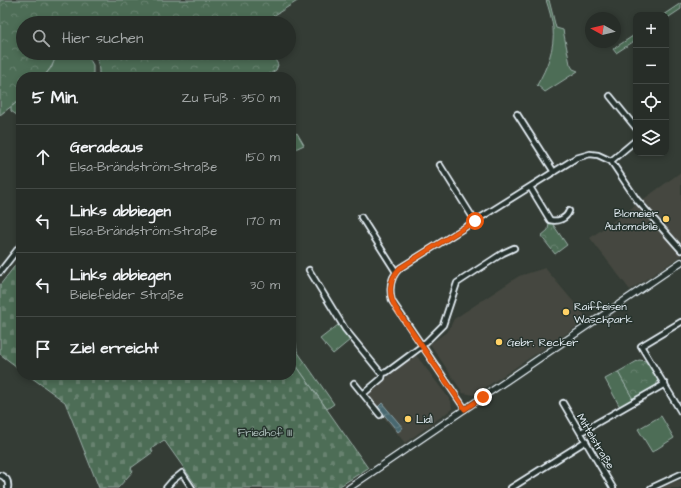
<!DOCTYPE html>
<html lang="de">
<head>
<meta charset="utf-8">
<style>
	:root { --surface:#272d28; --page:#2f3530; --text:#f1f3f6; --muted:#a4a8a8; --line:#434945 }
	body { margin:0; font-family:"Architects Daughter",sans-serif; background:var(--page); color:var(--text) }
	.controls { position:absolute; right:12px; top:12px; display:grid; overflow:hidden; border-radius:8px; box-shadow:0 2px 6px #0003 }
	.controls button { width:36px; height:36px; display:grid; place-items:center; padding:0; border:0; border-bottom:1px solid var(--line); background:var(--surface); color:var(--text); font:20px sans-serif }
	.compass { position:absolute; left:585px; top:12px; width:36px; height:36px; border-radius:50%; background:var(--surface); box-shadow:0 2px 6px #0003; rotate:278deg }
	.stop { position:absolute; width:12px; height:12px; margin:-9px; border:3px solid #ea580c; border-radius:50%; background:#fff }
	.stop.end { background:#ea580c; border-color:#fff; box-shadow:0 1px 4px #0008 }
	.list { margin:0; padding:0; list-style:none }
	h2 { display:flex; justify-content:space-between; align-items:center; height:52px; margin:0; padding:0 16px; font-size:17px }
	h2 small { font-size:13px; font-weight:400; color:var(--muted) }
	.list li { display:grid; grid-template-columns:26px 1fr auto; gap:12px; align-items:center; box-sizing:border-box; height:64px; padding:0 16px; border-top:1px solid var(--line) }
	.list b { display:block; font-size:15px; white-space:nowrap }
	.list p { margin:0; font-size:13px; white-space:nowrap; color:var(--muted) }
	.list em { font-size:13px; font-style:normal; color:var(--muted) }
	.icon { flex:none; width:22px; height:22px; fill:none; stroke:currentColor; stroke-width:2; stroke-linecap:round; stroke-linejoin:round }
	.map { position:relative; flex:none; width:681px; height:488px; overflow:hidden }
	.search { position:absolute; background:var(--surface); box-shadow:0 2px 6px #0003; left:16px; top:16px; width:280px; height:44px; display:flex; align-items:center; gap:10px; box-sizing:border-box; padding:0 14px; border-radius:22px; color:var(--muted); font-size:15px }
	.panel { position:absolute; background:var(--surface); box-shadow:0 2px 6px #0003; left:16px; top:72px; width:280px; height:308px; border-radius:16px }
	.map>svg:first-child { display:block }
	.built { fill:#44473f }
	.grass { fill:#4e6d57; stroke:#9bafa8 }
	.forest { fill:url(#forest-crowns); stroke:#9bafa8 }
	.cemetery { fill:url(#cemetery-stones); stroke:#9bafa8 }
	.water { fill:url(#water-waves); stroke:#899fa6 }
	.lines { fill:none; stroke-linecap:round; stroke-linejoin:round }
	.minor-casing { stroke:#e8f1f8; stroke-width:8 }
	.tertiary-casing { stroke:#e8f1f8; stroke-width:8 }
	.minor { stroke:#26332d; stroke-width:4.5 }
	.tertiary { stroke:#26332d; stroke-width:5.5 }
	.route { stroke:#ea580c; stroke-width:5 }
	.poi-dot { fill:#ffd166; stroke:#26332d; stroke-width:1.5 }
	.labels { text-anchor:middle; stroke-width:3; stroke-linejoin:round; paint-order:stroke }
	.poi-label { font-size:11px; fill:#e8f1f8; stroke:#26332d; text-anchor:start }
	.park-label { font-size:11px; fill:#aabcb8; stroke:#26332d }
	.street-label { font-size:11px; fill:#e8f1f8; stroke:#26332d }
</style>
</head>
<body>
<div class="map">
<svg width="681" height="488" viewBox="0 0 681 488">
	<defs>
		<pattern id="forest-crowns" width="20" height="18" patternUnits="userSpaceOnUse"><rect width="20" height="18" fill="#4e6d57"/><path d="M2 6a3 3 0 1 1 6 0M12 15a3 3 0 1 1 6 0" fill="none" stroke="#688270"/></pattern>
		<pattern id="cemetery-stones" width="16" height="16" patternUnits="userSpaceOnUse"><rect width="16" height="16" fill="#4e6d57"/><path d="M2 7V4a2 2 0 0 1 4 0v3zM10 15v-3a2 2 0 0 1 4 0v3z" fill="#688270"/></pattern>
		<pattern id="water-waves" width="16" height="10" patternUnits="userSpaceOnUse"><rect width="16" height="10" fill="#49686f"/><path d="M0 5q4-4 8 0t8 0" fill="none" stroke="#637e84"/></pattern>
	</defs>
	<rect width="100%" height="100%" fill="#343c35"/>
	<filter id="ink" filterUnits="userSpaceOnUse"><feTurbulence type="fractalNoise" baseFrequency=".025" numOctaves="2"/><feDisplacementMap in="SourceGraphic" scale="8" xChannelSelector="R" yChannelSelector="G"/><feConvolveMatrix kernelMatrix="1 2 1 2 8 2 1 2 1" color-interpolation-filters="sRGB"/></filter>
	<g filter="url(#ink)">
		<path class="built" d="M681 172V256L630 290 590 238Z
			M545 268 588 319 474 395 463 393 430 344 448 331 454 319 519 276Z
			M416 355 451 401 452 409 405 443 367 397 368 392Z
			M681 480V488H661Z"/>
		<path class="grass" d="M546 0H549L556 28 563 30 570 64 573 69 578 71 545 92 537 85C547 68 555 48 553 28 552 19 549 9 546 0Z
			M681 3V9L666 19V15H663Z
			M636 34V40L616 53 613 49Z
			M56 53H86L93 65V77H43L52 67Z
			M21 99V118L11 111V107Z
			M297 133 304 145 291 151V137Z
			M338 325 350 340 333 354 320 339Z
			M618 372 633 399 620 407 605 379Z
			M661 416 674 438 652 452 638 429Z"/>
		<path class="forest" d="M0 0H299L262 23H23V53H56C55 63 50 69 43 77H21V99L0 115Z
			M92 53H272L278 65 276 70 265 77H99C99 68 99 59 92 53Z
			M549 223H552L567 245 555 254 541 236 548 230Z
			M295 338 297 351 334 404 327 409 291 358V344Z
			M639 360 646 361 658 380 656 386 633 399 618 372Z"/>
		<path class="cemetery" d="M21 261V370L0 354V285L17 263Z
			M291 358 368 468 337 488H198L164 440 151 449 153 452 131 468 133 471 118 488H99L65 402 28 375H291Z"/>
		<path class="water" d="M382 403 403 428 398 432 378 407Z"/>
		<g class="lines">
			<defs>
				<path id="minor" d="M610 96 636 128
					M517 114 554 172
					M611 161 636 140
					M440 165 475 221
					M530 187 550 220C558 222 566 219 569 211
					M361 217 396 272
					M309 270 345 329 380 372 383 373
					M0 272 21 245
					M681 322 641 346 681 412
					M354 383 380 415
					M363 394 382 378 383 373 387 372 422 346 443 325 457 283 503 253 514 248
					M563 403 613 488
					M465 409 392 301C389 289 390 277 400 268L576 158 590 154 598 155 611 161 637 200 681 250
					M581 432 665 384
					M0 475C6 477 9 481 8 488
					M166 488 172 481 182 473 192 488
					M511 488 586 441
					M651 488 681 474"/>
				<path id="tertiary" d="M349 488 681 262"/>
			</defs>
			<use href="#minor" class="minor-casing"/>
			<use href="#tertiary" class="tertiary-casing"/>
			<use href="#minor" class="minor"/>
			<use href="#tertiary" class="tertiary"/>
		</g>
	</g>
	<g class="lines" filter="url(#ink)">
		<path class="route" d="M475 221 400 268C389 279 388 294 395 307L465 409 483 397"/>
	</g>
	<g class="poi-dot">
		<circle cx="666" cy="219" r="4"/>
		<circle cx="566" cy="312" r="4"/>
		<circle cx="499" cy="342" r="4"/>
		<circle cx="408" cy="419" r="4"/>
	</g>
	<g class="labels">
		<g class="poi-label">
			<text x="658" y="217" text-anchor="end">Blomeier<tspan x="658" dy="13">Automobile</tspan></text>
			<text x="574" y="310">Raiffeisen<tspan x="574" dy="13">Waschpark</tspan></text>
			<text x="507" y="346">Gebr. Recker</text>
			<text x="416" y="423">Lidl</text>
		</g>
		<g class="park-label">
			<text x="265" y="436">Friedhof III</text>
		</g>
		<g class="street-label">
			<text transform="translate(596 441) rotate(59)" y="4">Mittelstraße</text>
		</g>
	</g>
</svg>
<div class="controls">
<button>+</button>
<button>−</button>
<button><svg class="icon" aria-label="locate" viewBox="0 0 24 24"><circle cx="12" cy="12" r="6"/><path d="M12 2v4M12 18v4M2 12h4M18 12h4"/></svg></button>
<button><svg class="icon" aria-label="layers" viewBox="0 0 24 24"><path d="M12 4l9 5-9 5-9-5zM3 14l9 5 9-5"/></svg></button>
</div>
<svg class="compass" viewBox="-18 -18 36 36"><path d="M0-13l5 13h-10z" fill="#e53935"/><path d="M0 13l5-13h-10z" fill="#a4a8a8"/></svg>
<div class="stop" style="left:475px;top:221px"></div>
<div class="stop end" style="left:483px;top:397px"></div>
<div class="search"><svg class="icon" aria-label="search" viewBox="0 0 24 24"><circle cx="10" cy="10" r="6"/><path d="M15 15l6 6"/></svg>Hier suchen</div>
<section class="panel">
<h2>5 Min.<small>Zu Fuß · 350 m</small></h2>
<ul class="list">
<li><svg class="icon" aria-label="ahead" viewBox="0 0 24 24"><path d="M12 20V5M6 11l6-6 6 6"/></svg><div><b>Geradeaus</b><p>Elsa-Brändström-Straße</p></div><em>150 m</em></li>
<li><svg class="icon" aria-label="left" viewBox="0 0 24 24"><path d="M17 20v-9H6M10 6l-5 5 5 5"/></svg><div><b>Links abbiegen</b><p>Elsa-Brändström-Straße</p></div><em>170 m</em></li>
<li><svg class="icon" aria-label="left" viewBox="0 0 24 24"><path d="M17 20v-9H6M10 6l-5 5 5 5"/></svg><div><b>Links abbiegen</b><p>Bielefelder Straße</p></div><em>30 m</em></li>
<li><svg class="icon" aria-label="arrive" viewBox="0 0 24 24"><path d="M6 21V4h12l-3 4 3 4H6"/></svg><div><b>Ziel erreicht</b></div></li>
</ul>
</section>
</div>
</body>
</html>
